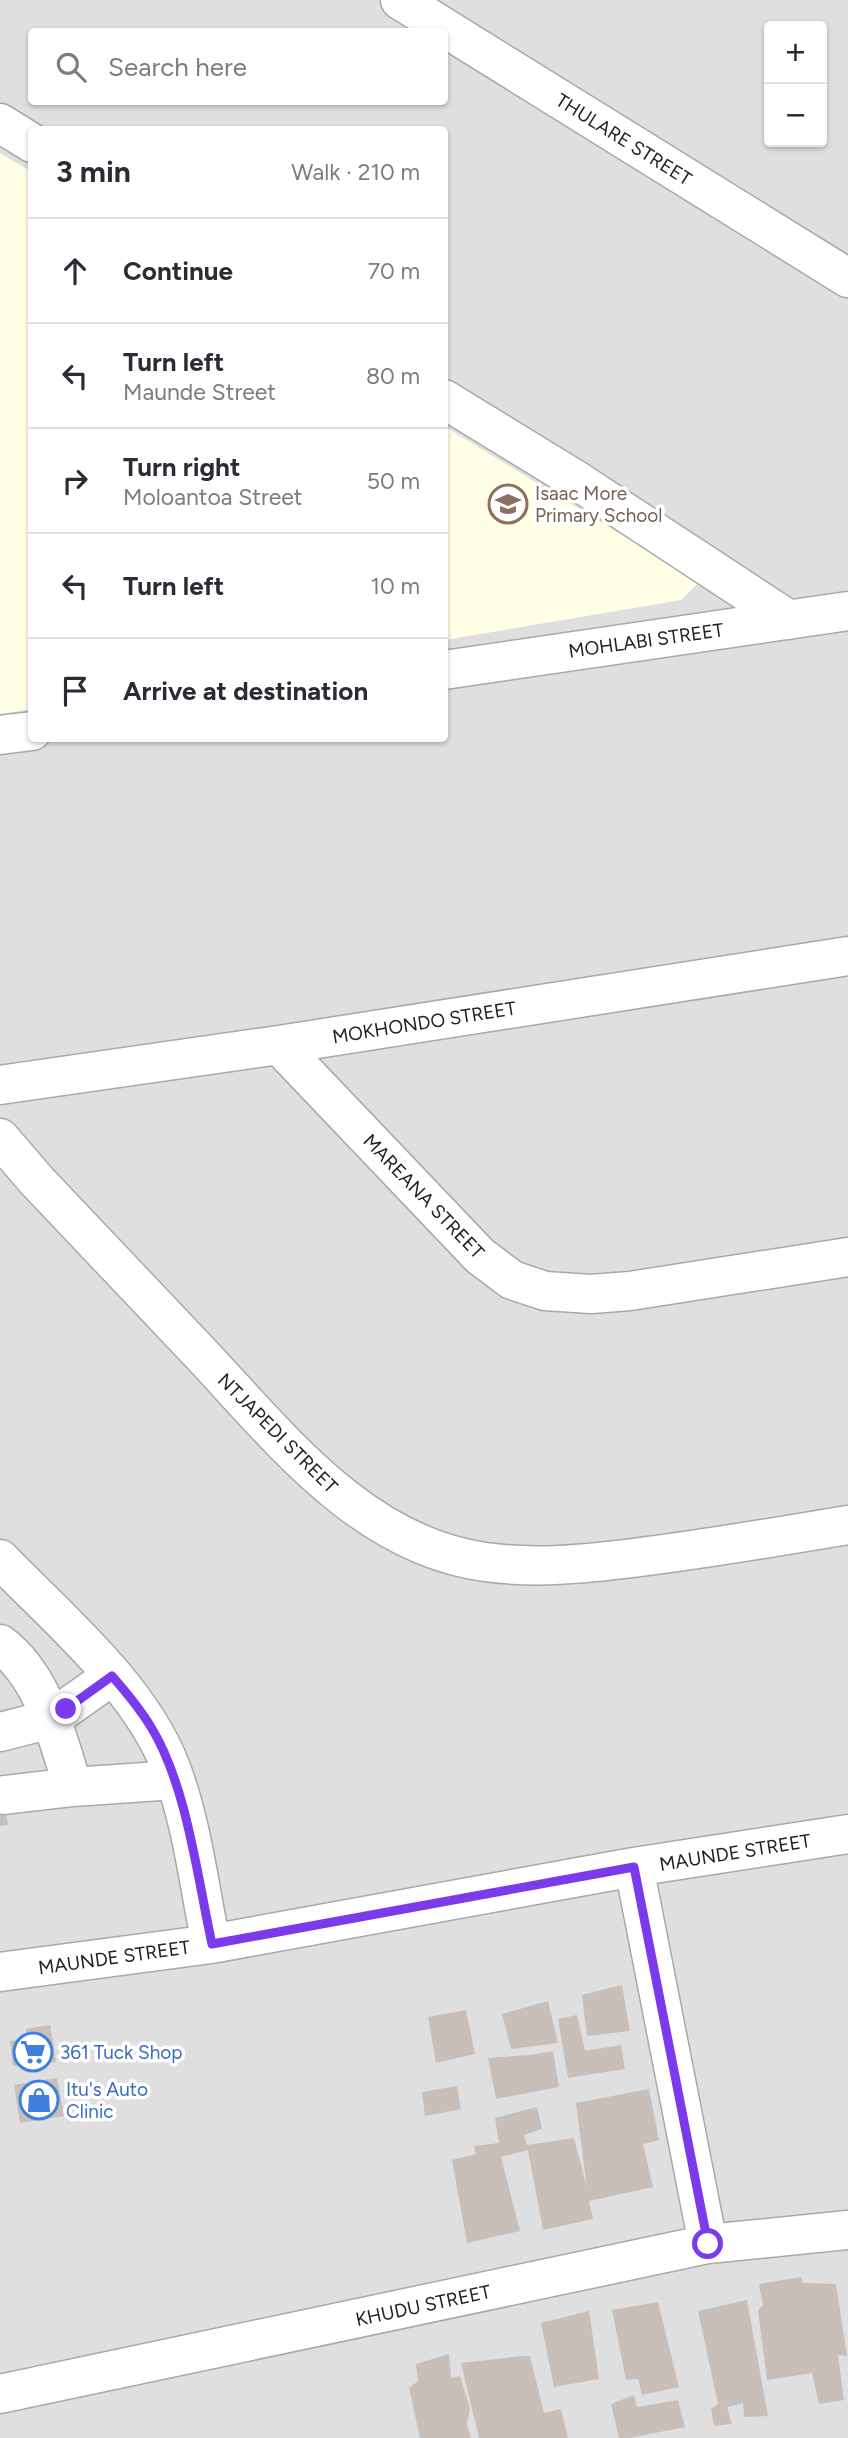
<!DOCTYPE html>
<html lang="en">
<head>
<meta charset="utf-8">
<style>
	:root { --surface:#fff; --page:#f2f2f3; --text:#2b2b33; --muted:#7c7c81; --line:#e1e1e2 }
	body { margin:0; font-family:Figtree,sans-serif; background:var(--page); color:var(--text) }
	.controls { position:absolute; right:21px; top:21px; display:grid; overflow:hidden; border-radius:7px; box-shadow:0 2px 5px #0004 }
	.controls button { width:63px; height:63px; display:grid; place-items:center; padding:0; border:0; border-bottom:2px solid var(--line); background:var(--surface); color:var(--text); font:35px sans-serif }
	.stop { position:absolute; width:21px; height:21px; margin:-16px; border:5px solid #7c3aed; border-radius:50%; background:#fff }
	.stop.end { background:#7c3aed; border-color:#fff; box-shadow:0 2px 7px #0008 }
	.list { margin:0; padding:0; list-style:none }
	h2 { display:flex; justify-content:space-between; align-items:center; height:91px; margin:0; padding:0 28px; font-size:30px }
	h2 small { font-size:23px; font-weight:400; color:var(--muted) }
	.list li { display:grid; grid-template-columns:46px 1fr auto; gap:21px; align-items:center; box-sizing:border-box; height:105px; padding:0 28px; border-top:2px solid var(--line) }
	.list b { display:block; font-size:26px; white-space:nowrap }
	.list p { margin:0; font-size:23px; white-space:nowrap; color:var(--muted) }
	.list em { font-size:23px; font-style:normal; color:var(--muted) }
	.icon { flex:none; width:38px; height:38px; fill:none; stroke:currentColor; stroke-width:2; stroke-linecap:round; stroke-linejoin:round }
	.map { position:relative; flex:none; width:848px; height:2438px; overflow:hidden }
	.search { position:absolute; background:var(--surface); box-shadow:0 2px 5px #0004; left:28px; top:28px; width:420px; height:77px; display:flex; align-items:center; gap:18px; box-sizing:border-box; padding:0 24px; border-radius:7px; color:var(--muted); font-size:26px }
	.panel { position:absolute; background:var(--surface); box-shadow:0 2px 5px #0004; left:28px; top:126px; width:420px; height:616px; border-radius:7px }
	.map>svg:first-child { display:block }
	.residential { fill:#e0dfdf; fill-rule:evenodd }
	.education { fill:#ffffe5 }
	.building { fill:#c7bfb8 }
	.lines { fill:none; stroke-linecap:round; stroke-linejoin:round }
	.minor-casing { stroke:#a9a9a9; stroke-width:41 }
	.minor { stroke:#fff; stroke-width:38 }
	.route { stroke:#7c3aed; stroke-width:9 }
	.labels { text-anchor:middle; stroke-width:7; stroke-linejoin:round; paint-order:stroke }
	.street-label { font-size:19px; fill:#222; stroke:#fff }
	.education-label { font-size:19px; fill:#785e54; stroke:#fff; text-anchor:start }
	.shop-label { font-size:19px; fill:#366cbe; stroke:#fff; text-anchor:start }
</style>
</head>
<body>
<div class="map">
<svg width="848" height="2438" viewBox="0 0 848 2438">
	<rect width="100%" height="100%" fill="#f2efe9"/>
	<path class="residential" d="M0 0H848V2438H0ZM769 26H822V142H769ZM32 32H444V102H32ZM32 130H444V738H32Z"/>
	<path class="education" d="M0 153 32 172 31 709 0 714Z
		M444 426 699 582 681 600 445 640Z"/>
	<path class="building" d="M0 1776 8 1825 0 1826Z
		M622 1985 630 2031 587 2036 582 1995Z
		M548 2001 558 2043 511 2049 502 2014Z
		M466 2010 475 2054 436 2063 428 2017Z
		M577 2015 585 2051 621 2045 625 2069 568 2078 558 2019Z
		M50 2025 56 2062 13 2066 10 2041 27 2039 26 2029Z
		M553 2051 559 2087 496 2099 488 2058 530 2055Z
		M57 2078 64 2116 20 2123 14 2085Z
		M457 2086 461 2109 425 2116 422 2092Z
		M649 2089 659 2140 643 2144 653 2187 589 2201 593 2219 543 2230 528 2150 501 2157 520 2231 467 2243 452 2160 476 2154 474 2146 499 2143 495 2118 537 2107 542 2129 524 2135 527 2145 574 2138 587 2188 576 2103Z
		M801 2277 803 2283 836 2284 847 2356 838 2355 844 2400 819 2404 812 2373 767 2380 758 2310 763 2306 759 2284Z
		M747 2300 768 2416 744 2417 743 2403 727 2407 732 2424 714 2426 711 2409 718 2404 698 2311Z
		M658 2302 679 2387 642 2395 638 2379 626 2380 612 2310Z
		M589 2311 599 2379 554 2387 541 2323Z
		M449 2354 451 2378 460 2376 470 2409 467 2424 471 2438H420L409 2388 418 2381 416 2364Z
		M522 2356H530L544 2413 561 2409 568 2438H479L461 2363Z
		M634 2395 637 2407 678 2400 685 2427 630 2438H619L611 2404Z"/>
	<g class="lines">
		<defs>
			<path id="minor" d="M400 0 848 278
				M0 123 32 143
				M444 399 576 480 789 620
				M444 670 848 611
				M0 735 32 731
				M279 1045 480 1256 512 1280 545 1291 591 1294 630 1291 848 1257
				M0 1085 279 1045 848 956
				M0 1138 37 1181C92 1239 146 1296 201 1354 281 1439 362 1545 485 1562 535 1569 584 1564 633 1558 705 1549 777 1537 848 1525
				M0 1559C59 1620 140 1687 171 1768 192 1823 199 1885 211 1944
				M0 1644C44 1677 57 1737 73 1787
				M0 1732 51 1719 112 1676
				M4 1795 73 1787 174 1780
				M634 1867 708 2244
				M0 1972 211 1944 634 1867 848 1834
				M0 2394 708 2244 848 2230"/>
		</defs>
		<use href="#minor" class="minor-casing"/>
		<use href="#minor" class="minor"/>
	</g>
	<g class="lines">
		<path class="route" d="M66 1709 112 1676C126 1692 140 1709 151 1727 187 1786 197 1876 212 1944L634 1867 708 2244"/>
	</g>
	<defs>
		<symbol id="school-ring" viewBox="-11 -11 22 22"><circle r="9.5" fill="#fff" stroke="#8d6e63" stroke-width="1.5"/><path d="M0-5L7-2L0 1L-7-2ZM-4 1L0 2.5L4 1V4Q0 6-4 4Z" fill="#8d6e63"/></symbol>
		<symbol id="supermarket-ring" viewBox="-11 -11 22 22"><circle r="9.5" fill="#fff" stroke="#3f7fe0" stroke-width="1.5"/><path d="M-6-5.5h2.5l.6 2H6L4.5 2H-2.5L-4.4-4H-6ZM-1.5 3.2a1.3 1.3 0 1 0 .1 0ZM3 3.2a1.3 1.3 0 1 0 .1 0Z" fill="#3f7fe0"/></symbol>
		<symbol id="shop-ring" viewBox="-11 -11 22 22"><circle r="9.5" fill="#fff" stroke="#3f7fe0" stroke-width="1.5"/><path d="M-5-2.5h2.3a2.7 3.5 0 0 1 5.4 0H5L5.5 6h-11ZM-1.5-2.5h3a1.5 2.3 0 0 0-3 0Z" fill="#3f7fe0"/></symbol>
	</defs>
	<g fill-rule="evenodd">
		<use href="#school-ring" x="486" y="482" width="44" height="44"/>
		<use href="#supermarket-ring" x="11" y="2030" width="44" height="44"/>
		<use href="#shop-ring" x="17" y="2078" width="44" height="44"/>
	</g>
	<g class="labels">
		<g class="street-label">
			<text transform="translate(624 139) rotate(32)" y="7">THULARE STREET</text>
			<text transform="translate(646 640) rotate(-8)" y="7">MOHLABI STREET</text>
			<text transform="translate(424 1022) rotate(-9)" y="7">MOKHONDO STREET</text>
			<text transform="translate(424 1196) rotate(46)" y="7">MAREANA STREET</text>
			<text transform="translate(278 1433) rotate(45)" y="7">NTJAPEDI STREET</text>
			<text transform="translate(735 1852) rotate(-9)" y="7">MAUNDE STREET</text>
			<text transform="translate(114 1957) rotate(-8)" y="7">MAUNDE STREET</text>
			<text transform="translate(423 2305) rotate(-12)" y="7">KHUDU STREET</text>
		</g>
		<g class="education-label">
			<text x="535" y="500">Isaac More<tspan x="535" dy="22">Primary School</tspan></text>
		</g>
		<g class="shop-label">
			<text x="60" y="2059">361 Tuck Shop</text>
			<text x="66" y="2096">Itu's Auto<tspan x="66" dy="22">Clinic</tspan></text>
		</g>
	</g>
</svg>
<div class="controls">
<button>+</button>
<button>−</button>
</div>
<div class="stop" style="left:708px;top:2244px"></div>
<div class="stop end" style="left:66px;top:1709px"></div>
<div class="search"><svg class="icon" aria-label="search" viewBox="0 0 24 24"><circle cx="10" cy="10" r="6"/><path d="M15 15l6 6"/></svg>Search here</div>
<section class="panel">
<h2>3 min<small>Walk · 210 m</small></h2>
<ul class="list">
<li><svg class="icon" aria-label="ahead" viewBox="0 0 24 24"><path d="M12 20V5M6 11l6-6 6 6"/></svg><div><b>Continue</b></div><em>70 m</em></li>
<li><svg class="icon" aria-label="left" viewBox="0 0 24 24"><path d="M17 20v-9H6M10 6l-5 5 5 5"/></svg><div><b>Turn left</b><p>Maunde Street</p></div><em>80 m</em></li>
<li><svg class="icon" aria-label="right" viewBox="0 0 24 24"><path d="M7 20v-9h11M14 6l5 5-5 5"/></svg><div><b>Turn right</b><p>Moloantoa Street</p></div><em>50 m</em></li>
<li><svg class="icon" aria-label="left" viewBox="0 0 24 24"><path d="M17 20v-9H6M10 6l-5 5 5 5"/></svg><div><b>Turn left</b></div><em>10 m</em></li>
<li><svg class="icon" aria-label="arrive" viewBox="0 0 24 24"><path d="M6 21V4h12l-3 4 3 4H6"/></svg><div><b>Arrive at destination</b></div></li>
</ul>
</section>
</div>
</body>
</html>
